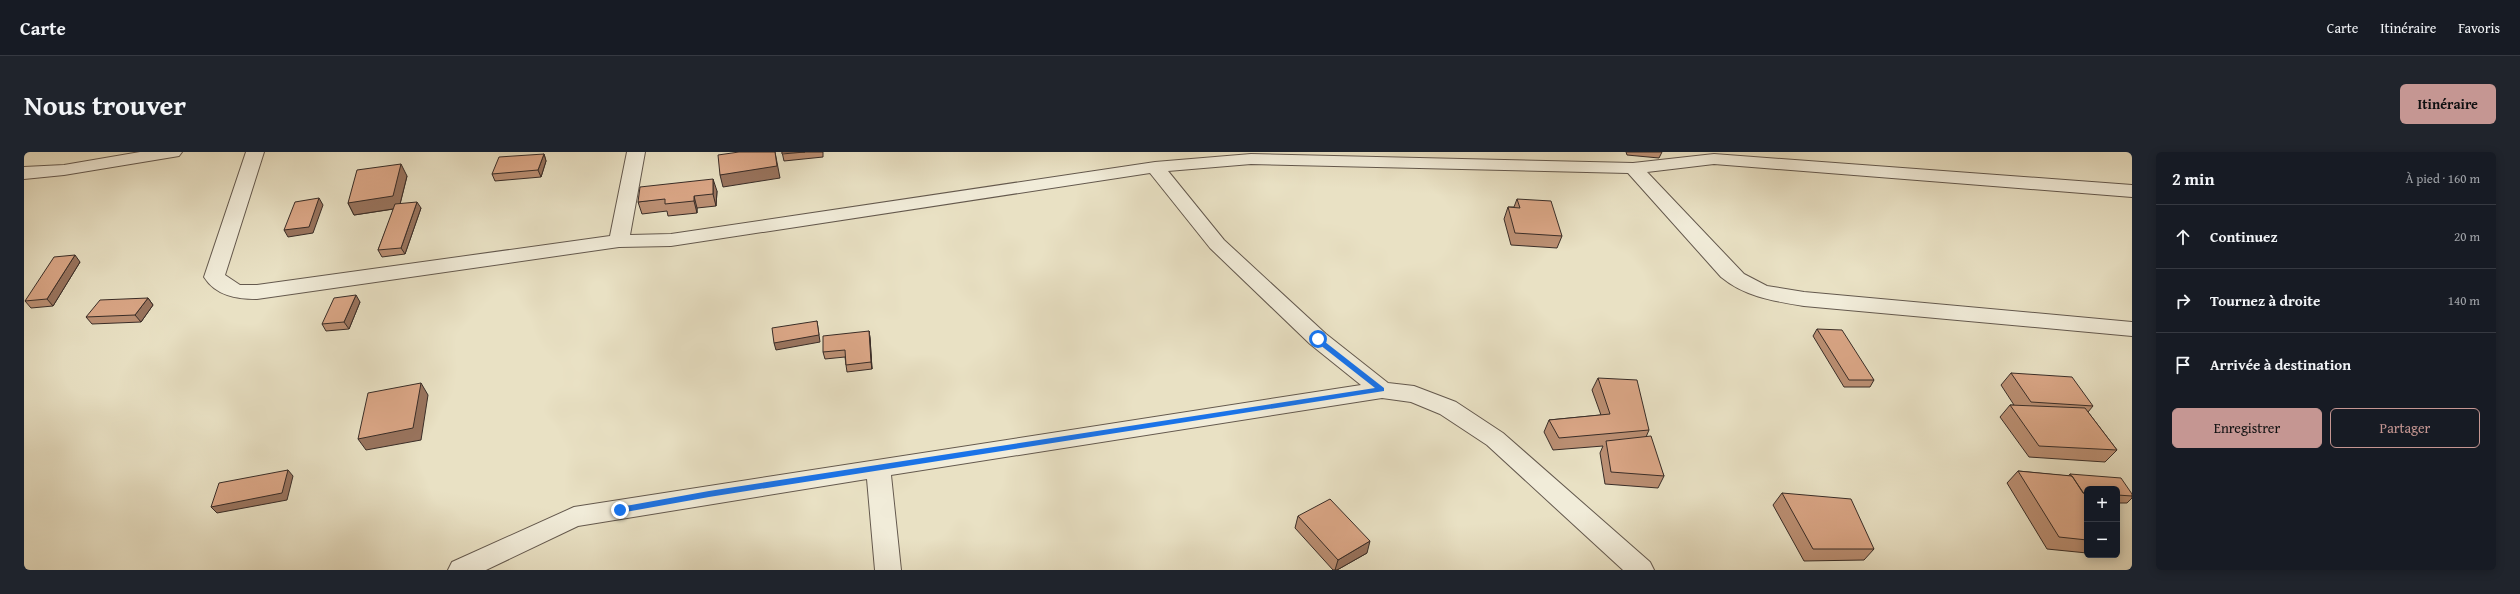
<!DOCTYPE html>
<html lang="fr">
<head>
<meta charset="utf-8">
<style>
	:root { --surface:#171b24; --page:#20242c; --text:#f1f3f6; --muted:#9ea1a6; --line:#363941; --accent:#c59692 }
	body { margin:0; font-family:"Gentium Book Plus",serif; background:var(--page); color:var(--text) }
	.controls { position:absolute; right:12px; bottom:12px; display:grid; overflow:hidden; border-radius:6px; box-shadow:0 2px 10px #0003 }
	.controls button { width:36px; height:36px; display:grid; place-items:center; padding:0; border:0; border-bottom:1px solid var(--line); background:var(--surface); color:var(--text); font:20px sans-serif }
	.stop { position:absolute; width:12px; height:12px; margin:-9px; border:3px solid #1a73e8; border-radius:50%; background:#fff }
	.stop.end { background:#1a73e8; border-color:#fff; box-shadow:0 1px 4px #0008 }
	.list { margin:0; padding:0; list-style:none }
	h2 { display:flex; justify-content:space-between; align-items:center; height:52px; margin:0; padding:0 16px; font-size:17px }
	h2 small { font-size:13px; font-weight:400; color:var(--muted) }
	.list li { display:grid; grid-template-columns:26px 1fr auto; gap:12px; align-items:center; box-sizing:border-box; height:64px; padding:0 16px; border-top:1px solid var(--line) }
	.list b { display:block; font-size:15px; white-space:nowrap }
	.list em { font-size:13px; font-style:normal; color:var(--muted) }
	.actions { display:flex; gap:8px; padding:12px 16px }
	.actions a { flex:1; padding:9px 0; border:1px solid var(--accent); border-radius:6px; text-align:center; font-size:14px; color:var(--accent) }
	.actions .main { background:var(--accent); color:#111 }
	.icon { flex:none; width:22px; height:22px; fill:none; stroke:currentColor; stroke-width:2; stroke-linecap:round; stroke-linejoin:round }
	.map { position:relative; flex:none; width:2108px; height:418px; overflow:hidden; border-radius:6px }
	header { display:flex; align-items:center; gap:24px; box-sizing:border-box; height:56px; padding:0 20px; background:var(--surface); border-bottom:1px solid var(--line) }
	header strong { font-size:19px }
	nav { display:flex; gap:22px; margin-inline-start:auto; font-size:14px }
	.intro { display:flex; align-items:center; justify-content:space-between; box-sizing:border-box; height:96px; padding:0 24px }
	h1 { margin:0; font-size:28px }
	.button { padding:10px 18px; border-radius:6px; background:var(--accent); color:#111; font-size:14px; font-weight:700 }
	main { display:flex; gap:24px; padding:0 24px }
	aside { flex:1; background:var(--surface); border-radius:6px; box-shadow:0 2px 10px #0003 }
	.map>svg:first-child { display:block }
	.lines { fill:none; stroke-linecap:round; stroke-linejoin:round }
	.street-casing { stroke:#64594e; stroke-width:2 }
	.street { fill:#f1ecd9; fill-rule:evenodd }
	.wall { fill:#bb8f73; stroke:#382c27 }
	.shaded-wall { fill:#99745e; stroke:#382c27 }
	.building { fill:#daa686; stroke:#382c27 }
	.route { fill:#1a73e8 }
</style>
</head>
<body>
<header>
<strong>Carte</strong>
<nav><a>Carte</a><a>Itinéraire</a><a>Favoris</a></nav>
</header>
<div class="intro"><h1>Nous trouver</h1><a class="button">Itinéraire</a></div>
<main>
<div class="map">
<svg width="2108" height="418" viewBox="0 0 2108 418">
	<rect width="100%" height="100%" fill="#e9e1c4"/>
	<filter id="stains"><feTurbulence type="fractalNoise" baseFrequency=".005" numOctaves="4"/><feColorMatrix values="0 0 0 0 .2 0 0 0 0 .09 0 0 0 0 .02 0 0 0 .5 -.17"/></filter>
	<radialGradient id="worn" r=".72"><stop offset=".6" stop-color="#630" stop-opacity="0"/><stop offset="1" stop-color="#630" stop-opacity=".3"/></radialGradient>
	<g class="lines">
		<defs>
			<path id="street" d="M116 0H158L155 4 149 5 40 23 0 27V15L40 13Z
				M222 0H240L201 123 216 133H233L586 84 603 0H621L606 83 647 82 1131 10 1227 2 1609 11 1690 2 2108 33V45L1690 12 1623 20 1720 122 1743 134 1780 140 2108 170V184L1780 154C1750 149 1721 145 1697 125L1604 21 1227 12 1144 19 1200 88 1302 182 1364 231 1390 234 1432 250 1479 281 1626 410 1630 418H1599L1463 293 1416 262 1387 250 1358 246 867 323 877 418H851L843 327 554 374 462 418H424L428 410 550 355 1337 233 1286 192 1186 96 1126 21 647 94 595 95 233 147C213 147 192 144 180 125Z"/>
		</defs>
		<use href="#street" class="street-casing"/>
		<use href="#street" class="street"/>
	</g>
	<path class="wall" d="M758 0H799V5L760 9Z
		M1602 0H1638L1635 6 1603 3Z
		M520 2 522 9 517 25 471 29 468 22Z
		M383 24 376 52 397 56 381 102 358 105 354 98 370 57 330 63 324 51Z
		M693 39 692 54 673 56V61L644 64 643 59 618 62 614 50Z
		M1493 47 1538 84 1533 96 1487 93 1480 67 1484 55H1490Z
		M56 110 29 154 7 156 1 149Z
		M124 146 129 153 117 170 68 172 62 165Z
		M336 150 325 177 302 179 298 172Z
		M1793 177 1850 228 1846 235H1820L1789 184Z
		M845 179 846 186 848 217 823 220 822 213 821 205 801 207 799 200Z
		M1987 221 2069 254 2064 260 2093 298 2081 310 2005 305 1976 265 1986 253H1990L1977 233Z
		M1574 226 1625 278 1622 285 1640 324 1634 336 1581 332 1576 301 1579 294 1529 298 1520 280 1525 268 1577 263 1568 238Z
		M1994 319 2044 324 2046 322 2108 342V346L2103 351H2093V337H2063V401L2023 397 1983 331Z
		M1758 341 1850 397 1840 408 1780 409 1749 353Z
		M1274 364 1343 401 1313 418H1309L1271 376Z"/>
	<path class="shaded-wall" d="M751 0 756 26 699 35 696 23Z
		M520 2 522 9 517 25 514 18Z
		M377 12 383 24 375 56 330 63 324 51Z
		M689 27 693 39 692 54 689 42Z
		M670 44 673 56V61L670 49Z
		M295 46 299 53 289 81 264 85 260 78Z
		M393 50 397 56 381 102 377 96Z
		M51 103 56 110 29 154 23 147Z
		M332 143 336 150 325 177 320 170Z
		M124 146 129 153 117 170 111 163Z
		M793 169 796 190 752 198 750 191Z
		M845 179 846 186 848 217 847 210Z
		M397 231 404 243 397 288 342 298 334 287Z
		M264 318 269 324 263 348 193 361 187 355Z
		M1346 389 1343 401 1313 418H1311L1314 408Z"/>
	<path class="building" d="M715 0H751L753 14 696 23 694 3Z
		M758 0H781L758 2Z
		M520 2 514 18 468 22 475 5Z
		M377 12 369 44 324 51 333 18Z
		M689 27V42L670 44V49L641 52V47L614 50 616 35Z
		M295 46 285 75 260 78 271 50Z
		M1493 47 1527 49 1538 84 1491 81 1484 55 1496 56Z
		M393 50 377 96 354 98 371 52Z
		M51 103 23 147 1 149 30 105Z
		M332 143 320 170 298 172 310 146Z
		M124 146 111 163 62 165 76 148Z
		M793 169 795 183 750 191 748 176Z
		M1793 177 1818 178 1850 228H1825Z
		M845 179 847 210 822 213 821 198 799 200V184Z
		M1987 221 2048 225 2069 254 2007 250Z
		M1574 226 1613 228 1625 278 1535 286 1525 268 1586 262Z
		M397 231 389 276 334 287 344 241Z
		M1986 253 2061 256 2093 298 2015 294Z
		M1627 284 1640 324 1587 320 1582 289Z
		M264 318 258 341 187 355 195 331Z
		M1994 319 2048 324 2063 346V388L2035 385Z
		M2046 322 2097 326 2108 342V344L2093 343V337H2063V341H2059L2048 324H2047Z
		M1758 341 1827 347 1850 397H1789Z
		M1306 347 1346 389 1314 408 1274 364Z"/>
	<path class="route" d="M1291 186H1296L1360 236V239L685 345 596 361 593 358 596 355 685 339 1351 236 1291 189Z"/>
	<rect width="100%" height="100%" filter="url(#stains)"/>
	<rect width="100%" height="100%" fill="url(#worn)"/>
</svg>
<div class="controls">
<button>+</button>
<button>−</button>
</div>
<div class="stop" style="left:1294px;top:187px"></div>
<div class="stop end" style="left:596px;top:358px"></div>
</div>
<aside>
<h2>2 min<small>À pied · 160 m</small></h2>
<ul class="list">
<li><svg class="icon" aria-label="ahead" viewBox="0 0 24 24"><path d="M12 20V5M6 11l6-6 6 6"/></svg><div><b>Continuez</b></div><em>20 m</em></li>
<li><svg class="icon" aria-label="right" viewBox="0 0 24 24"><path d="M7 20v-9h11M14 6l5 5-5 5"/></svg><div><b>Tournez à droite</b></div><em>140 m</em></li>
<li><svg class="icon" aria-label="arrive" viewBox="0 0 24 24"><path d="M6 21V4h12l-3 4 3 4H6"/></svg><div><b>Arrivée à destination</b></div></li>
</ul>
<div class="actions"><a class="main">Enregistrer</a><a>Partager</a></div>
</aside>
</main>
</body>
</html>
